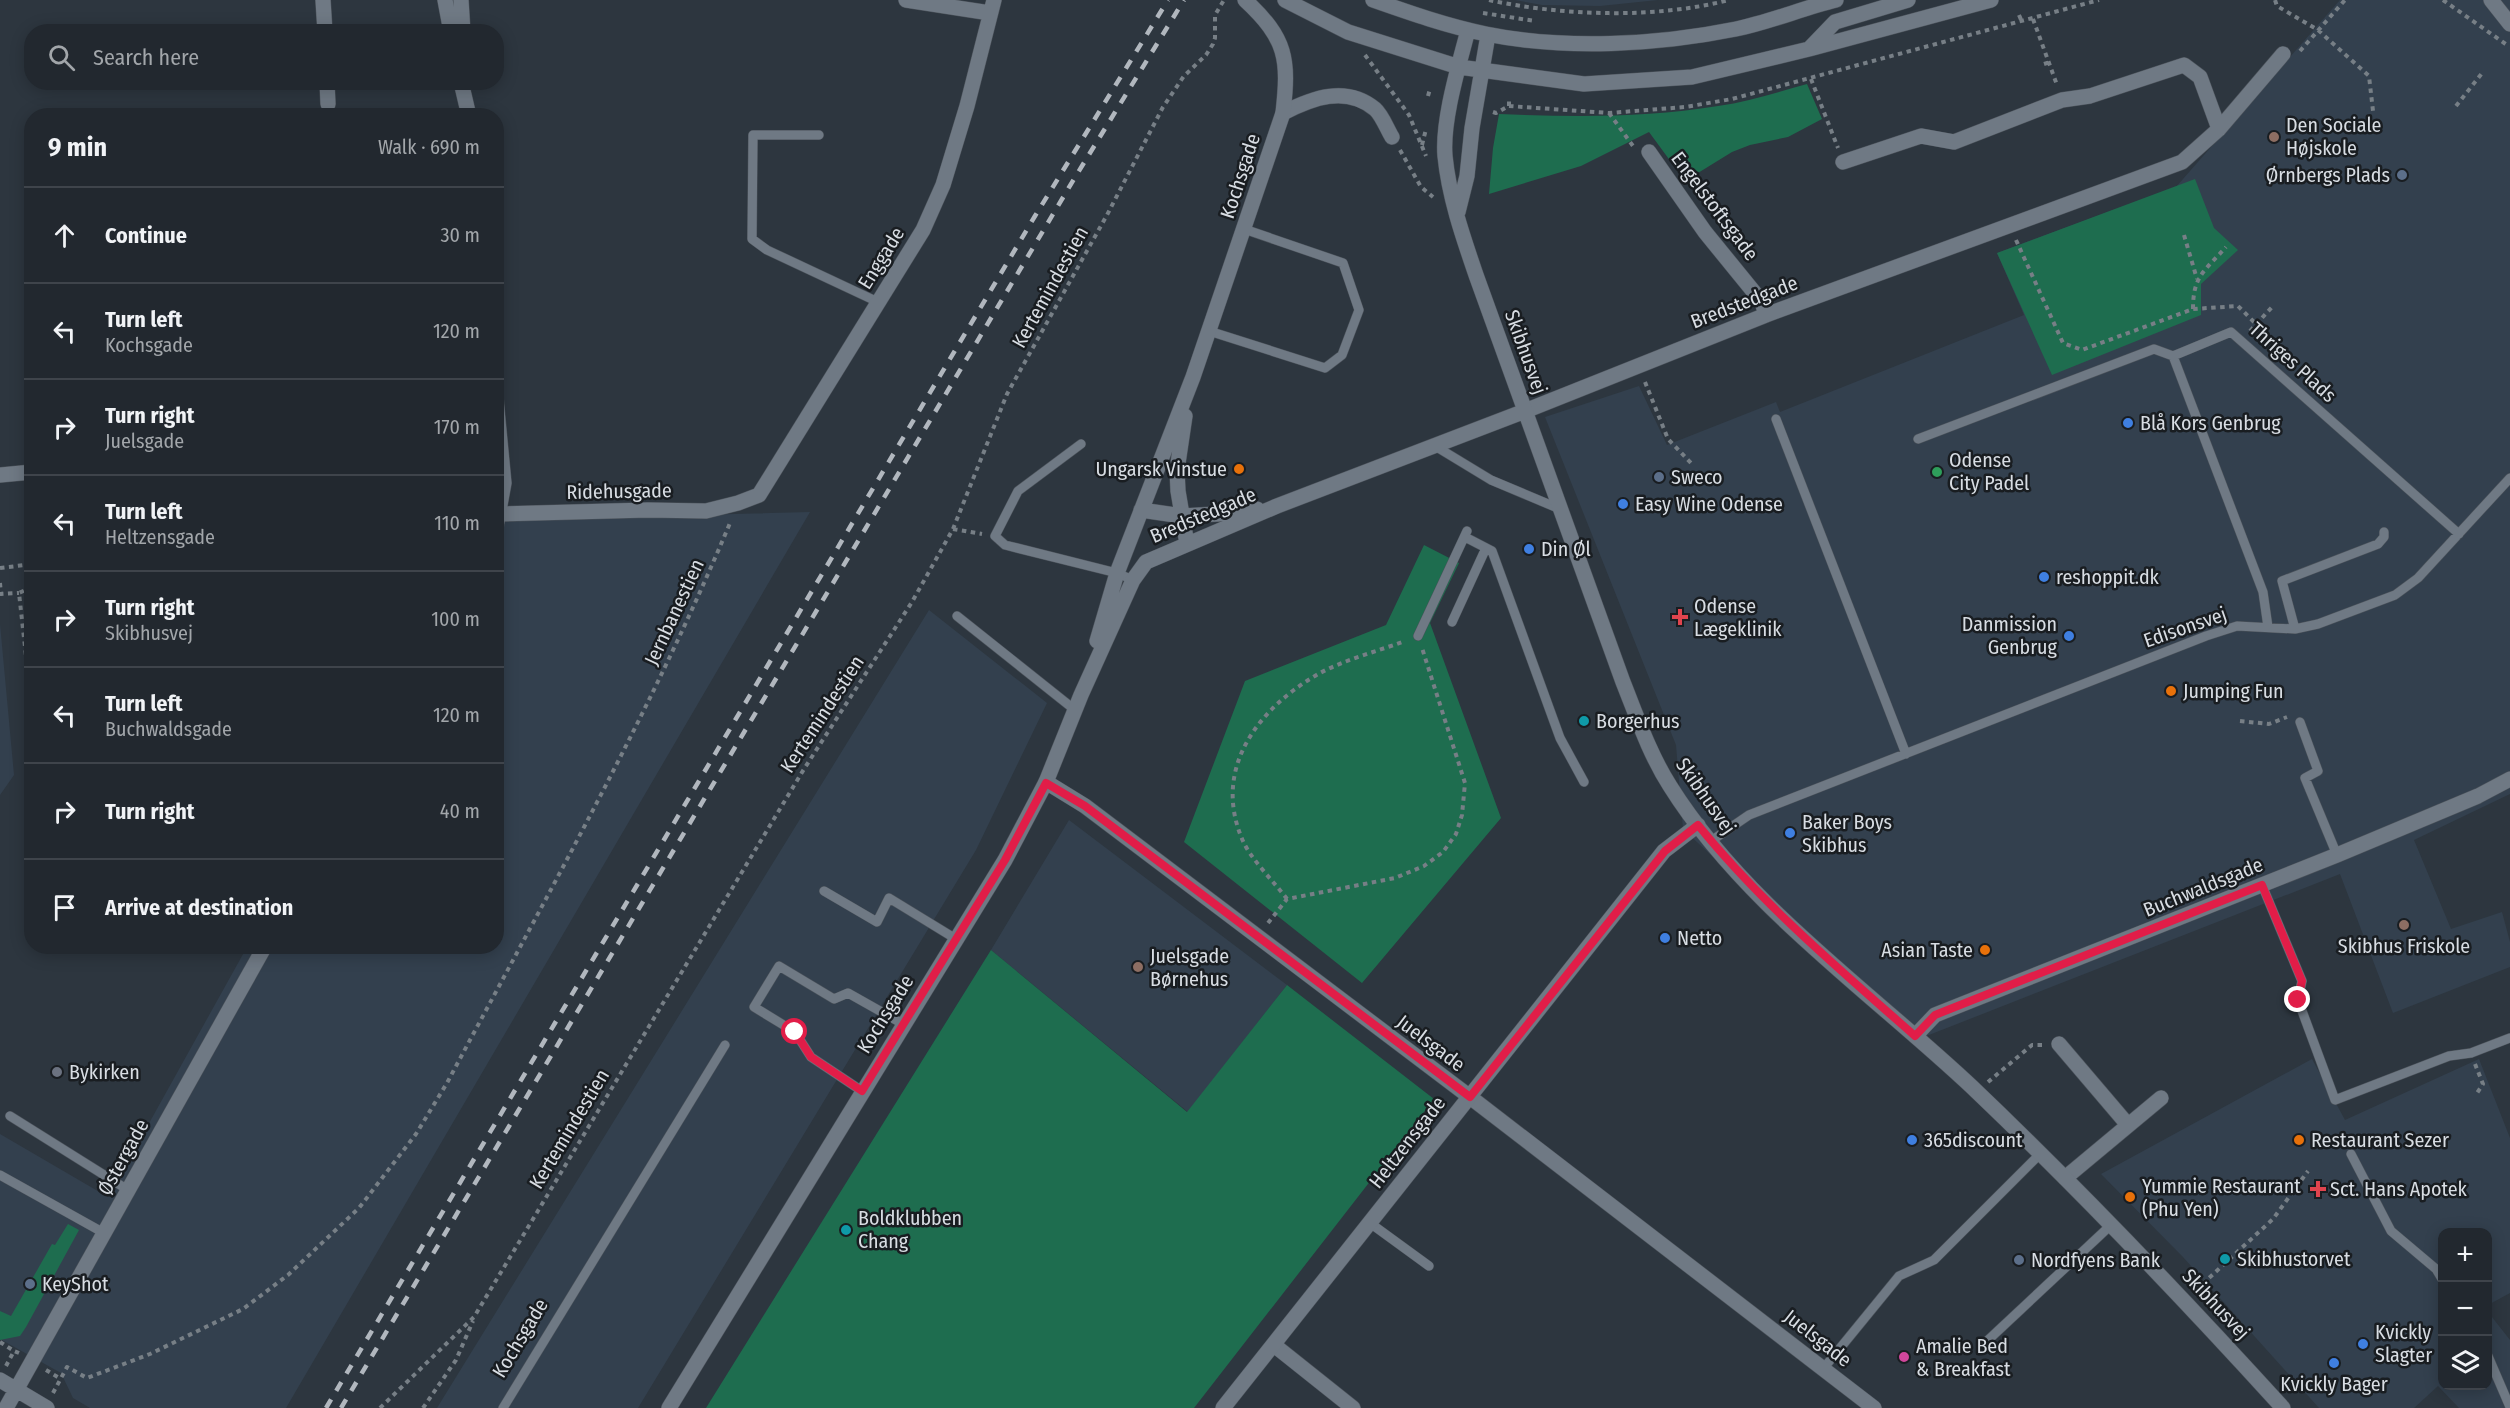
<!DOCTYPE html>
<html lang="en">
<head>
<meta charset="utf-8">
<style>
	:root { --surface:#22282f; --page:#2e343b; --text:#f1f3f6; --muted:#a2a6aa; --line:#3f444b }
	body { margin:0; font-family:"Fira Sans Condensed",sans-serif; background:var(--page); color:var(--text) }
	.controls { position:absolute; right:18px; bottom:18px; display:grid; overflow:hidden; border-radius:12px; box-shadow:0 3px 15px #0003 }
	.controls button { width:54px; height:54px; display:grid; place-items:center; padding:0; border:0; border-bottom:2px solid var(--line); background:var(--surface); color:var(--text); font:30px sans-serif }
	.stop { position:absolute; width:18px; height:18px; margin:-14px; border:4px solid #e11d48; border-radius:50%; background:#fff }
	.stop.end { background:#e11d48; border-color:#fff; box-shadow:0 2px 6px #0008 }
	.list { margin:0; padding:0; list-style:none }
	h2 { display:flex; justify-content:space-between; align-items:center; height:78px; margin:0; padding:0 24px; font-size:26px }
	h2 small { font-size:20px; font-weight:400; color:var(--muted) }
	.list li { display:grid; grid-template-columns:39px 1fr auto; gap:18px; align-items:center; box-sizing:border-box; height:96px; padding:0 24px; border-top:2px solid var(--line) }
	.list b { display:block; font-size:22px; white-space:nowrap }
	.list p { margin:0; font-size:20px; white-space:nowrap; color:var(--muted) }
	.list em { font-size:20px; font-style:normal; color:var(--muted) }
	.icon { flex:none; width:33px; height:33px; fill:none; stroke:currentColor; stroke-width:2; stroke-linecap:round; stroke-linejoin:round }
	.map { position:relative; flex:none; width:2510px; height:1408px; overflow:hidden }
	.search { position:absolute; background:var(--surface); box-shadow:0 3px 15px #0003; left:24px; top:24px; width:480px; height:66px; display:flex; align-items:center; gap:15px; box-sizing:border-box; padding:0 21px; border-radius:24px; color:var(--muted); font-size:22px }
	.panel { position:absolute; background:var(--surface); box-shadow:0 3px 15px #0003; left:24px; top:108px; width:480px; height:846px; border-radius:24px }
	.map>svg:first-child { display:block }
	.built { fill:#33404e }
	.green { fill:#1e6d4f }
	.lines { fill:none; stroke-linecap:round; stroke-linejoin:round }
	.lane-casing { stroke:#4c535b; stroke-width:10 }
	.street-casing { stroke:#4c535b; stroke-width:16 }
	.secondary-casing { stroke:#4c535b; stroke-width:16 }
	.path { stroke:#777f86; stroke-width:4; stroke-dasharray:4.5 4.5; stroke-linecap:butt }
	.lane { stroke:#6f7984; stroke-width:9 }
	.street { stroke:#6f7984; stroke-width:15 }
	.secondary { stroke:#6f7984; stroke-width:15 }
	.rail { stroke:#b1b7be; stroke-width:4.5; stroke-dasharray:10 10; stroke-linecap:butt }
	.route { stroke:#e11d48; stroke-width:8 }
	.education-dot { fill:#8d6e63; stroke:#191d21; stroke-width:2 }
	.service-dot { fill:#5c6f8a; stroke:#191d21; stroke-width:2 }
	.shop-dot { fill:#3f7fe0; stroke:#191d21; stroke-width:2 }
	.food-dot { fill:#e8710a; stroke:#191d21; stroke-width:2 }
	.leisure-dot { fill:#2e9e5b; stroke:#191d21; stroke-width:2 }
	.health-dot { fill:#e0444e; stroke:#191d21; stroke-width:2 }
	.culture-dot { fill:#0f9aa8; stroke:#191d21; stroke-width:2 }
	.worship-dot { fill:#6b7280; stroke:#191d21; stroke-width:2 }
	.hotel-dot { fill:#d1479c; stroke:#191d21; stroke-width:2 }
	.labels { text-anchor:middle; stroke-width:5; stroke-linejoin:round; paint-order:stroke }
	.poi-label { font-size:20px; fill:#d8dde3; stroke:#191d21; text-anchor:start }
	.street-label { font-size:20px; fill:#d8dde3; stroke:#191d21 }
</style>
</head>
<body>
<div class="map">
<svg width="2510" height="1408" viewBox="0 0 2510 1408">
	<rect width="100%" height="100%" fill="#2d363f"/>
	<path class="built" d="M1515 0H1658L1600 6 1542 5Z
		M2340 0H2510V794L2414 840 2451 929 2502 912 2510 942V967L2393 1013 2340 874 1911 1042 1683 829 1676 745 1545 417 1639 386 1667 445 1776 402 1780 412 2024 315 1997 253 2176 187Z
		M810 512 286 1408H90L73 1398 61 1373 0 1339V1134L108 1197 247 947 496 946 497 520Z
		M929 610 1047 703 976 850 638 1408H437Z
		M0 624 14 775 0 795Z
		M1069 820 1287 985 1188 1112 991 950Z
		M2312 1059 2345 1120 2479 1059 2510 1138V1293L2488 1305V1232H2442V1386H2488V1312L2510 1340V1408H2459L2438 1386 2414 1408H2319L2183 1257 2101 1174Z"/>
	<path class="green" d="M1807 84 1822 119 1788 137 1750 145 1732 152 1685 181 1649 132 1581 166 1489 194 1493 148 1499 114C1573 117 1645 118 1718 106 1748 102 1778 92 1807 84Z
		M2195 179 2214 228 2238 250 2201 284V315L2052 375 1997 253Z
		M1424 545 1459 563 1430 623 1501 818 1362 983 1184 842 1245 681 1386 625Z
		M991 950 1187 1112 1287 985 1434 1099 1194 1408H706Z
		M68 1224 79 1230 26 1327 20 1336 0 1340V1311L11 1316 52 1244 55 1245Z"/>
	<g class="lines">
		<defs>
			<path id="lane" d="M819 135H753L752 239 767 250 878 302
				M1209 331 1325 368 1342 355 1359 310 1343 263 1244 229
				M1776 419 1906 754
				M1918 439 2154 349 2173 356
				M1081 444 1018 491 995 536 1005 545 1117 573 1133 580
				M1435 446 1491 480 1560 509
				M1465 537 1492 551 1560 738 1584 782
				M957 616 1075 710
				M1452 622 1486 548
				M2268 627 2263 592 2173 356 2231 332 2459 534
				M2295 629 2282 581 2378 544 2384 537V532
				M1418 636 1467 531
				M2300 722 2318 771 2305 778 2337 855
				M1711 841 1749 815 2206 636 2237 626 2295 629 2318 624 2395 595 2418 578 2510 478
				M2262 885 2302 981 2298 1000 2335 1100 2449 1056 2471 1053 2510 1038
				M824 891 877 922 889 898 956 939
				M862 1091 811 1057 795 1032 754 1007 779 966 834 999 848 993 903 1024
				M10 1116 128 1190
				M2351 1154 2391 1231 2436 1269 2442 1279
				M0 1175 104 1233
				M1370 1223 1429 1266
				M1986 1342 2111 1225
				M2488 1356 2510 1407
				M1823 1369 1899 1276 1934 1260 2041 1153
				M503 1408 725 1045"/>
			<path id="street" d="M323 0 325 32
				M906 0 990 13
				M327 82 328 104
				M1283 113C1312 98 1346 85 1375 109 1382 115 1387 129 1392 137
				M1649 152 1705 232 1762 302 1766 315
				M1843 162 1921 136 1954 142 2062 100 2090 96 2184 65 2200 77 2219 129
				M1525 411 1766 315 2182 162 2219 129 2283 54
				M0 475 32 472
				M500 514 648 510 706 511 738 503 759 495 923 230 943 185 967 106 994 0
				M1046 782 1085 806 1470 1097 1874 1408
				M2059 1044 2128 1125
				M2065 1178 2161 1098
				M1274 1345 1353 1408"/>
			<path id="secondary" d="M445 0 451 32
				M461 0 463 32
				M1285 0 1348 32 1459 67 1584 84 1692 77 1809 49 1991 0
				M1373 0C1410 13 1447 26 1486 34 1565 50 1657 45 1736 29 1770 22 1803 8 1836 0
				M2491 0 2510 24
				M1468 30C1459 65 1442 120 1445 156 1449 197 1463 237 1476 275L1623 682C1637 717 1650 755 1670 786 1744 904 1871 992 1972 1087 2080 1190 2183 1298 2283 1408
				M1809 49 1835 22 1908 0
				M461 82 469 116
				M1458 212 1467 176 1472 128 1488 35
				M496 399 504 483 496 527
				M1185 416 1177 470 1178 491 1187 544
				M1141 510 1182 516 1217 514 1257 509
				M1146 562 1277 506 1525 411
				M1097 641 1117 573 1193 377 1283 113C1289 59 1287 39 1245 0
				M1915 1036 1935 1015 2337 855 2478 796 2510 779
				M0 1380 47 1408
				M6 1408 265 946
				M669 1408 1005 860 1046 782 1081 695 1133 580 1146 562
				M1223 1408 1664 851 1698 825"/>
		</defs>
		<use href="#lane" class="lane-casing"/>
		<use href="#street" class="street-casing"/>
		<use href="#secondary" class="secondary-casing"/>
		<path class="path" d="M1489 0C1562 16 1656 19 1729 0
			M2275 0 2277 6 2318 30 2369 76 2373 111
			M2443 0 2507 45
			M1483 13 1535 21
			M2019 15 2022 22
			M2033 19 2057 85
			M2300 51 2345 0
			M1365 55 1409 115 1426 156
			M2044 64 2050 62
			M1811 79 1838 148
			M1428 96 1430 89
			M1509 106 1609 113 1685 107 1732 99 2099 0
			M2456 106 2483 72
			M1493 112 1496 113 1509 106V101
			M1609 113 1633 146
			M1422 145 1426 129
			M1400 150 1421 187 1433 197
			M2184 235 2197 279
			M2016 240 2063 343 2082 350 2193 309 2238 306 2256 324
			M2193 309C2193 275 2205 271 2226 247
			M2250 331 2272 307
			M1645 382 1668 439 1691 463
			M953 529 982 534
			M0 568 25 565 32 568
			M0 583 1 594 19 593
			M32 587 19 593 26 656H32
			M2240 721 2269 724 2287 717
			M1287 899C1275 883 1250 858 1243 841 1211 769 1258 708 1320 673 1344 660 1378 651 1405 641
			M1268 923 1287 899 1395 878 1424 866 1443 852 1456 834 1462 815 1465 783 1422 648
			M2475 1064 2483 1084 2477 1093
			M1988 1082 2032 1045H2043
			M2196 1290 2273 1219 2308 1171
			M0 1342 14 1351
			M6 1366 14 1351 19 1353
			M46 1370 61 1379
			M53 1393 67 1367 87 1378 150 1354 243 1309 288 1275 359 1208 416 1134 447 1083C545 899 649 716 730 523
			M380 1408 474 1317 804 769 912 602 953 529 1007 394 1107 215 1163 107 1184 76 1206 55 1213 44 1215 38V15L1224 0
			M423 1408 456 1360 473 1321"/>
		<use href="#lane" class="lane"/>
		<use href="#street" class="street"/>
		<use href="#secondary" class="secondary"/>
		<path class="rail" d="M326 1408 1035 216 1168 0
			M341 1408 1074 179 1184 0"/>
	</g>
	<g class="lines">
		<path class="route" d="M795 1032 811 1057 862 1091 1005 860 1046 783 1085 806 1470 1097 1665 851 1698 825C1762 904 1839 969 1915 1036L1935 1015 2262 885 2302 981 2298 1000"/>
	</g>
	<g class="education-dot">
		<circle cx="2274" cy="137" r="6"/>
		<circle cx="2404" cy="925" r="6"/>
		<circle cx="1138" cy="967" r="6"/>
	</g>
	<g class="service-dot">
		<circle cx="2402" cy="175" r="6"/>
		<circle cx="1659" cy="477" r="6"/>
		<circle cx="2019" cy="1260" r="6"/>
		<circle cx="30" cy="1284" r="6"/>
	</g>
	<g class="shop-dot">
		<circle cx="2128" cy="423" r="6"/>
		<circle cx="1623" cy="504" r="6"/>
		<circle cx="1529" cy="549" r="6"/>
		<circle cx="2044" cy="577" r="6"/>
		<circle cx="2069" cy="636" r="6"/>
		<circle cx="1790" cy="833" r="6"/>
		<circle cx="1665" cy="938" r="6"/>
		<circle cx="1912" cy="1140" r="6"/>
		<circle cx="2363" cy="1344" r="6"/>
		<circle cx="2334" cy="1363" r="6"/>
	</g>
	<g class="food-dot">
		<circle cx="1239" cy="469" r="6"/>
		<circle cx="2171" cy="691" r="6"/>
		<circle cx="1985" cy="950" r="6"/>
		<circle cx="2299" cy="1140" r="6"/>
		<circle cx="2130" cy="1197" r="6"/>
	</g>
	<circle class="leisure-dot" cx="1937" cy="472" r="6"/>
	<g class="health-dot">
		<path d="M1677 608h6v6h6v6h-6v6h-6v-6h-6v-6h6z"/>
		<path d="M2315 1180h6v6h6v6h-6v6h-6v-6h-6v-6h6z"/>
	</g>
	<g class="culture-dot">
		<circle cx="1584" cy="721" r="6"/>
		<circle cx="846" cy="1230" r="6"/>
		<circle cx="2225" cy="1259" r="6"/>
	</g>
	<circle class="worship-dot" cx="57" cy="1072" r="6"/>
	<circle class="hotel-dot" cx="1904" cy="1357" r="6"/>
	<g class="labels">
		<g class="poi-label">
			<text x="2286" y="132">Den Sociale<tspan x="2286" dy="23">Højskole</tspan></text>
			<text x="2390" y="182" text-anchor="end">Ørnbergs Plads</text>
			<text x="2140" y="430">Blå Kors Genbrug</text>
			<text x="1949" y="467">Odense<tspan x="1949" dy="23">City Padel</tspan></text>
			<text x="1227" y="476" text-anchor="end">Ungarsk Vinstue</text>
			<text x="1671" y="484">Sweco</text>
			<text x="1635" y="511">Easy Wine Odense</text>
			<text x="1541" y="556">Din Øl</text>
			<text x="2056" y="584">reshoppit.dk</text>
			<text x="1694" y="613">Odense<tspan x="1694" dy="23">Lægeklinik</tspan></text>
			<text x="2057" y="631" text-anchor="end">Danmission<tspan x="2057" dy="23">Genbrug</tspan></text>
			<text x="2183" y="698">Jumping Fun</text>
			<text x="1596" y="728">Borgerhus</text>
			<text x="1802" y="829">Baker Boys<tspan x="1802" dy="23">Skibhus</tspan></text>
			<text x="1677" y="945">Netto</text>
			<text x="2404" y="953" text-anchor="middle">Skibhus Friskole</text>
			<text x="1973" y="957" text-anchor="end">Asian Taste</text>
			<text x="1150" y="963">Juelsgade<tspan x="1150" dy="23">Børnehus</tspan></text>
			<text x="69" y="1079">Bykirken</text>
			<text x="1924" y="1147">365discount</text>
			<text x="2311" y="1147">Restaurant Sezer</text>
			<text x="2142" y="1193">Yummie Restaurant<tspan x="2142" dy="23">(Phu Yen)</tspan></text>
			<text x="2330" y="1196">Sct. Hans Apotek</text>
			<text x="858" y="1225">Boldklubben<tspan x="858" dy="23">Chang</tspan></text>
			<text x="2237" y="1266">Skibhustorvet</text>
			<text x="2031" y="1267">Nordfyens Bank</text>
			<text x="42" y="1291">KeyShot</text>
			<text x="2375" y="1339">Kvickly<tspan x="2375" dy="23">Slagter</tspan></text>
			<text x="1916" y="1353">Amalie Bed<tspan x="1916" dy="23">&amp; Breakfast</tspan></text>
			<text x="2334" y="1391" text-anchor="middle">Kvickly Bager</text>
		</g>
		<g class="street-label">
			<text transform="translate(1240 176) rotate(-72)" y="7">Kochsgade</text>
			<text transform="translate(1715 206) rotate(53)" y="7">Engelstoftsgade</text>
			<text transform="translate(881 258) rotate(-58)" y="7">Enggade</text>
			<text transform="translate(1050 287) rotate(-61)" y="7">Kertemindestien</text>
			<text transform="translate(1744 302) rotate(-21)" y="7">Bredstedgade</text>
			<text transform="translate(1526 352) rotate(70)" y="7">Skibhusvej</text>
			<text transform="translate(2293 362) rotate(42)" y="7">Thriges Plads</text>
			<text transform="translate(619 491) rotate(-1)" y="7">Ridehusgade</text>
			<text transform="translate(1203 515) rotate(-23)" y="7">Bredstedgade</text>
			<text transform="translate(674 612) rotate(-65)" y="7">Jernbanestien</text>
			<text transform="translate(2185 627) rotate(-19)" y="7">Edisonsvej</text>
			<text transform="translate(822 714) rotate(-57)" y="7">Kertemindestien</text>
			<text transform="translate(1706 796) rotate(55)" y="7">Skibhusvej</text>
			<text transform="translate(2203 887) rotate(-22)" y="7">Buchwaldsgade</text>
			<text transform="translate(885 1014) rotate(-58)" y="7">Kochsgade</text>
			<text transform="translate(1431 1043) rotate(37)" y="7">Juelsgade</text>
			<text transform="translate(569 1129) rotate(-59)" y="7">Kertemindestien</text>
			<text transform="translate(1407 1142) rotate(-52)" y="7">Heltzensgade</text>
			<text transform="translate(123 1157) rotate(-61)" y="7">Østergade</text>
			<text transform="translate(2216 1304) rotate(47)" y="7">Skibhusvej</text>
			<text transform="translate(520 1338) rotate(-59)" y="7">Kochsgade</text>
			<text transform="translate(1818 1338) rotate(38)" y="7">Juelsgade</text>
		</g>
	</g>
</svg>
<div class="controls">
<button>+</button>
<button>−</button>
<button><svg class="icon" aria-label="layers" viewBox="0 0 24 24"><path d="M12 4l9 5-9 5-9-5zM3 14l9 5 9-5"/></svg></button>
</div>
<div class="stop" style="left:795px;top:1032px"></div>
<div class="stop end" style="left:2298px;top:1000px"></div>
<div class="search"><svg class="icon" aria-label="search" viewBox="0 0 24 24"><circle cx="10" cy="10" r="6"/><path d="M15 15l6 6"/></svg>Search here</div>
<section class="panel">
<h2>9 min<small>Walk · 690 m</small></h2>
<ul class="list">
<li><svg class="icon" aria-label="ahead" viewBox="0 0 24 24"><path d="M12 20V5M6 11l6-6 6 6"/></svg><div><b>Continue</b></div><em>30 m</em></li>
<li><svg class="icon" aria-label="left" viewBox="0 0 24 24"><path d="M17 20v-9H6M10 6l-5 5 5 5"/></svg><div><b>Turn left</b><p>Kochsgade</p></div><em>120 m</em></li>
<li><svg class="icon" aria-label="right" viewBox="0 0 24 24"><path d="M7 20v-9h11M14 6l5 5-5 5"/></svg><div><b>Turn right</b><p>Juelsgade</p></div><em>170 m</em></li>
<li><svg class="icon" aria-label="left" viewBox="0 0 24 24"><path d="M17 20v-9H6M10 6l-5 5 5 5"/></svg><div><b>Turn left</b><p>Heltzensgade</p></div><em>110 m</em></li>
<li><svg class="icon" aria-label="right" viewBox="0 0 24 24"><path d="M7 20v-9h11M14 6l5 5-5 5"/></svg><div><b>Turn right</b><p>Skibhusvej</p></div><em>100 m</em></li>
<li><svg class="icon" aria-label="left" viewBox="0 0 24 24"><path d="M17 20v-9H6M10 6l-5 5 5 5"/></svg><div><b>Turn left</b><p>Buchwaldsgade</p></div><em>120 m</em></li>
<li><svg class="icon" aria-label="right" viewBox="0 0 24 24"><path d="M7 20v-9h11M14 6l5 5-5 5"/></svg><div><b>Turn right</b></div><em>40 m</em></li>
<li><svg class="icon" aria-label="arrive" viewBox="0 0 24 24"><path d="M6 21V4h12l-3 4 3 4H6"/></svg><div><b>Arrive at destination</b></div></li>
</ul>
</section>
</div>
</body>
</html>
